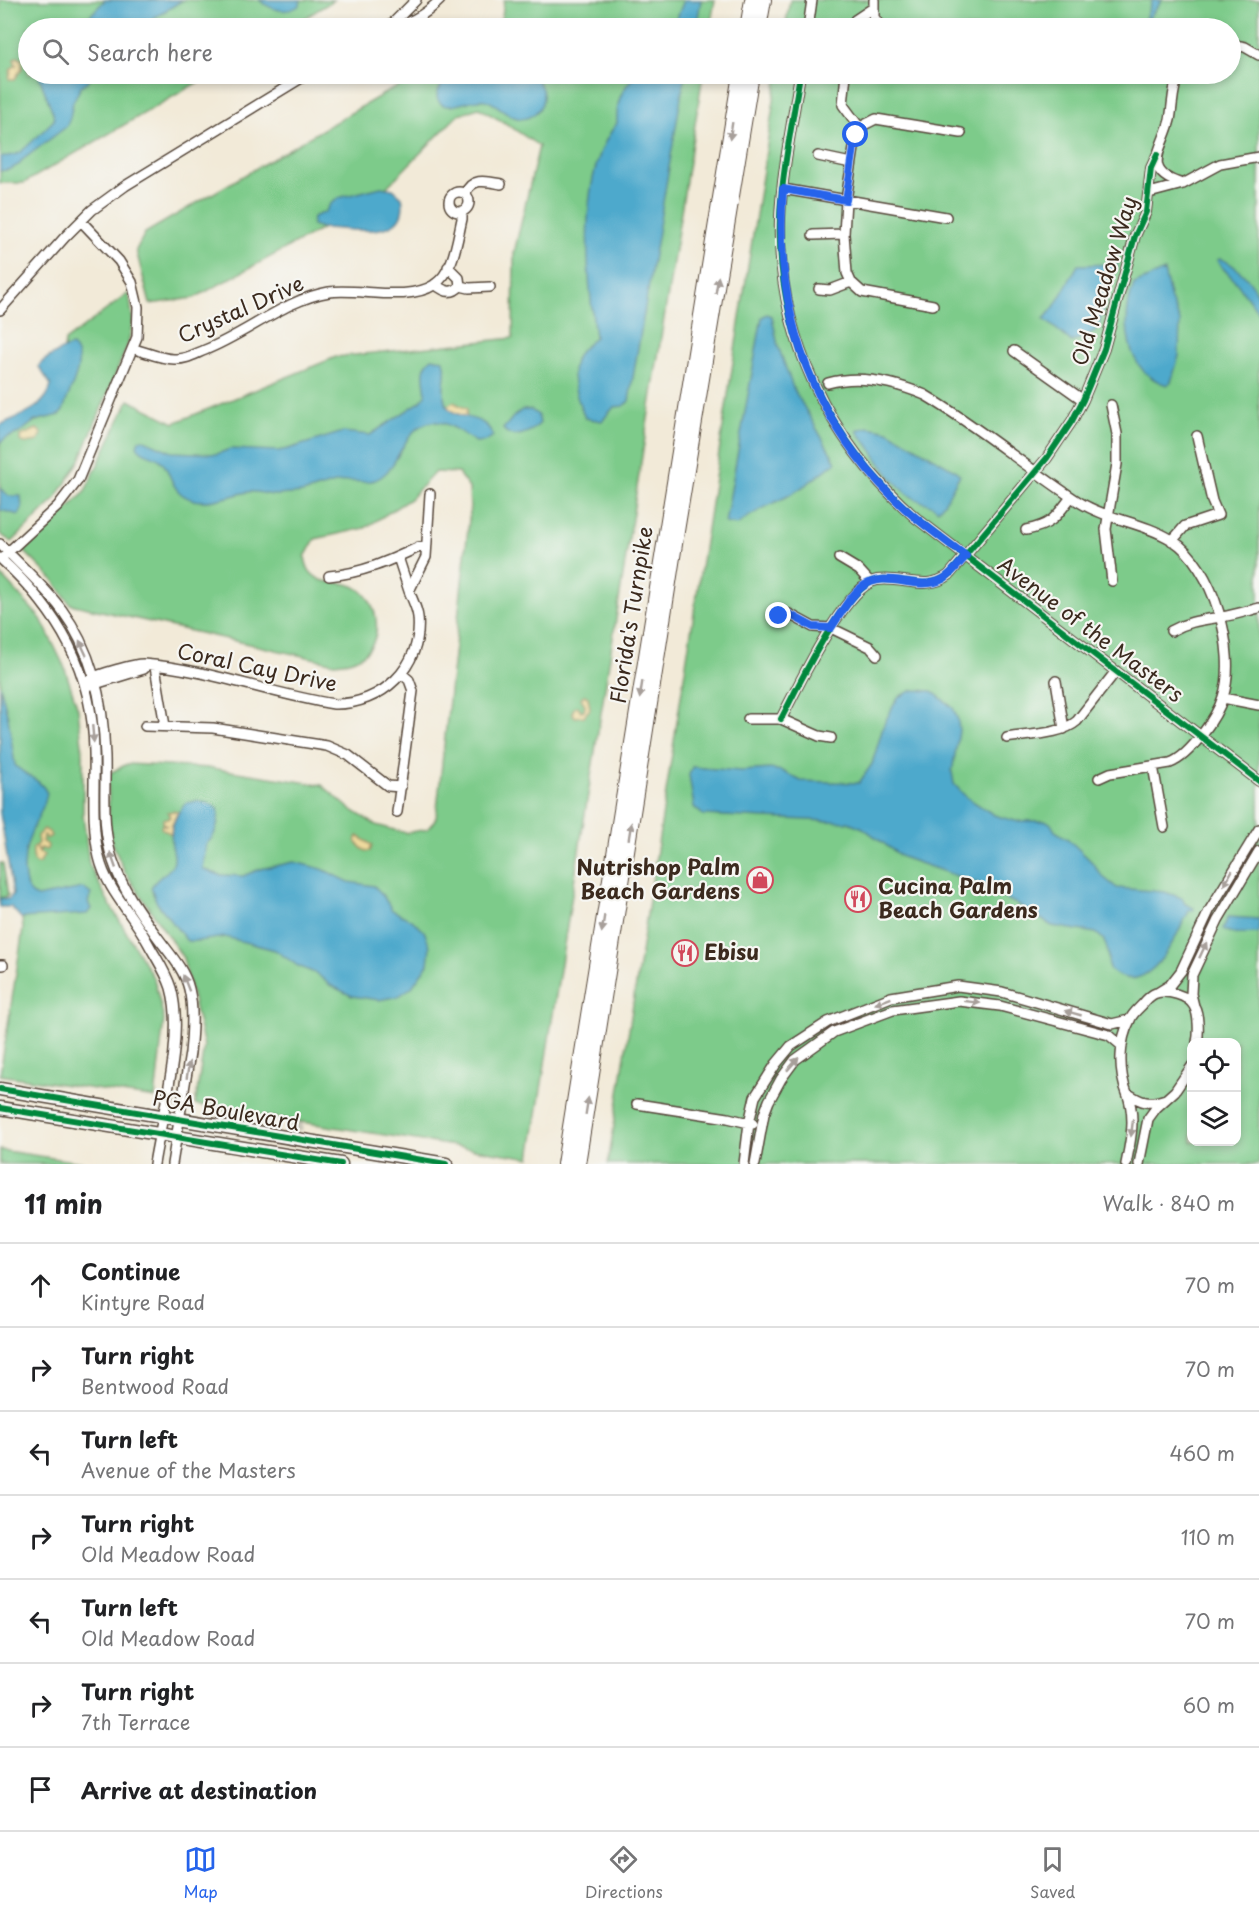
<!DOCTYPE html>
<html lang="en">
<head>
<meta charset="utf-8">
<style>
	:root { --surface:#fff; --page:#f6f6f6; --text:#202124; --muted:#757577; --line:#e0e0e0; --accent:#2563eb }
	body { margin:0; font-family:"Playpen Sans",sans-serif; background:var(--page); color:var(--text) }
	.controls { position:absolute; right:18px; bottom:18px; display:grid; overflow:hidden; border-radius:12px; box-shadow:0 3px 9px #0003 }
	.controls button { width:54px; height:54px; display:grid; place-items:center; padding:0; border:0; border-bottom:2px solid var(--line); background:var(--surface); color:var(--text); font:30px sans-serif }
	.stop { position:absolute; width:18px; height:18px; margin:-14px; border:4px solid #2563eb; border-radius:50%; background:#fff }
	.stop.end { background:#2563eb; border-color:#fff; box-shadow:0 2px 6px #0008 }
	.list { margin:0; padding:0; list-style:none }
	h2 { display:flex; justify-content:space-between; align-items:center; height:78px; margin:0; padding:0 24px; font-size:26px }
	h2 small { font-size:20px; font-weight:400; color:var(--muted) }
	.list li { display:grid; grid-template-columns:39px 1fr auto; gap:18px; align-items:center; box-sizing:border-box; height:84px; padding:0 24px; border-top:2px solid var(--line) }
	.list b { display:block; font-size:22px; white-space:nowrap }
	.list p { margin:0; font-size:20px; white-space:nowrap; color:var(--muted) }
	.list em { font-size:20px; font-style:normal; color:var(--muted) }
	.icon { flex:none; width:33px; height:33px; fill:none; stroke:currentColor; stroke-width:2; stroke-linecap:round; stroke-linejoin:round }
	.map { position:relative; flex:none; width:1259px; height:1164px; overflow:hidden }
	.search { position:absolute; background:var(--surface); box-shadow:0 3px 9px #0003; left:18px; right:18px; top:18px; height:66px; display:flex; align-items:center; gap:15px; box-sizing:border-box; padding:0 21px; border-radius:33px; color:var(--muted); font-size:22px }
	.sheet { height:666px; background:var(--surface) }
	nav { display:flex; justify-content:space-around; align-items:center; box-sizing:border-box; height:84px; border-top:2px solid var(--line); background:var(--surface); font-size:16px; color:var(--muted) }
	nav a { display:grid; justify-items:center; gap:3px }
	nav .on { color:var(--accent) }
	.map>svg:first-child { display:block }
	.industrial { fill:#c7c5b8 }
	.green { fill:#7dcb8a; stroke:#5c7a54; stroke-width:1.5; fill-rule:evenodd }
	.sand { fill:#eeda9e; stroke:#94825e; stroke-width:1.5 }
	.water { fill:#4ea9cc; stroke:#446a75; stroke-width:1.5 }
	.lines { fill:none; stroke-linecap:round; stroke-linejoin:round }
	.minor-casing { stroke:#56473a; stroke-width:12 }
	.major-casing { stroke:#56473a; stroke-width:15 }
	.highway-casing { stroke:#56473a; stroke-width:16 }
	.minor { stroke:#fff; stroke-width:9 }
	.major { stroke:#fff; stroke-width:12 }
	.highway { stroke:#fff; stroke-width:14 }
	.cycleway-casing { stroke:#f6f6f2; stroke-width:10 }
	.cycleway { stroke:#00873e; stroke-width:6 }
	.oneway { fill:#a79f9a }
	.route { stroke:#2563eb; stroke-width:8 }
	.labels { text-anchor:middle; stroke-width:4.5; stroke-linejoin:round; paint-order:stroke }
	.street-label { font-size:21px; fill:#3b2a1e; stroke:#f6f6f2 }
	.poi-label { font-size:21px; font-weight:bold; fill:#3b2a1e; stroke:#f6f6f2; text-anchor:start }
</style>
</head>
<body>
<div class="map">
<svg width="1259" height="1164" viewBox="0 0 1259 1164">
	<rect width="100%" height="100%" fill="#f6f6f2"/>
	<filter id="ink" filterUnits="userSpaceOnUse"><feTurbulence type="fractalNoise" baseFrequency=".0167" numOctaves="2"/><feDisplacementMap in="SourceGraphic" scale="12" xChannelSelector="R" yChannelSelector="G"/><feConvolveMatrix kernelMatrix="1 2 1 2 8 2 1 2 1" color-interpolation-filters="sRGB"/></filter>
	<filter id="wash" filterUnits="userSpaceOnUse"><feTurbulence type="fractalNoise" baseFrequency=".008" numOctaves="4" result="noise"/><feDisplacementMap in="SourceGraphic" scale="24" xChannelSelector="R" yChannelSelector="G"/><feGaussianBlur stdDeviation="1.35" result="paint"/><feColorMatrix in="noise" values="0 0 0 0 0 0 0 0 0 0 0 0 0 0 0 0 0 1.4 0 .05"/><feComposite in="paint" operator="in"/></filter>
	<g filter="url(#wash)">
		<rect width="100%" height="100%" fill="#f2ead8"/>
		<path class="industrial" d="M289 1115 304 1118 302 1131 287 1129Z"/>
		<path class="green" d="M0 0H334L289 28H28V74H212L24 183H0Z
			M504 0H715L710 28H493L502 17Z
			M790 0H1259V1164H608L778 74H1230V28H785ZM1192 1042H1236V1142H1192Z
			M425 74H703L530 1158 195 1105 204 1046 183 958 124 871 112 842 109 819 108 774 127 764 211 768 322 785 350 809 376 825 406 833 428 829 436 818 470 510 469 488 458 473 435 472 410 499 365 528 315 539 305 557C307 568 309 573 319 579 329 585 347 580 359 589 378 603 384 637 364 654 355 661 345 662 334 663L70 604 54 581 24 551 84 493 129 400 174 423 336 357 513 338 514 253 539 146 505 123 479 108 459 114 372 202 194 298 150 304 136 250 145 233 385 93Z
			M129 293 133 321 128 344 80 460 55 500 12 542 0 534V433L46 408 60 376 65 341Z
			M0 574 41 619 64 666 78 709 83 754V814L89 864 109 903 154 979 164 1019 155 1098 0 1075 23 929 9 797 0 756Z
			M0 863H3L8 896 0 898Z
			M0 1150 92 1164H0Z"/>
		<path class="sand" d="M17 57 22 60V68L15 79H9L11 69 16 65 14 59Z
			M453 402 467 409 466 417 451 411 447 406Z
			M37 429 42 434 38 441 25 443 20 441 21 436Z
			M584 695 588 697 590 709 584 716 575 717 572 712 575 707 578 706 581 711 584 710 585 705 581 698Z
			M173 811 178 812 172 824 171 834 161 828 162 824 167 826 163 822V819L171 817 168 812Z
			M44 829 49 832 51 836 46 839 45 835H43L42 842 47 844 48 847 46 850 41 848 40 851 37 849 39 853 44 855 40 863 36 864 33 861V849L38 843 37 836Z
			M358 836 372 845 370 851C364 852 359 846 356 841Z"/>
		<path class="water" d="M105 0H183L138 28H78Z
			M259 0H301L300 5C287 15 271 10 259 0Z
			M684 0H701L696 28H673Z
			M1152 0H1162L1142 28Z
			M38 74H96L81 87 73 102 70 118 66 127 21 161 20 164 11 169 0 171V157C6 156 13 156 19 153 23 151 49 125 54 120L53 113Z
			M459 74H532C539 82 546 91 542 103 541 107 538 111 534 114 515 129 502 104 485 100 470 97 445 115 438 100 435 95 440 87 443 83 447 79 454 76 459 74Z
			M636 74H685L629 401 624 406 614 407 602 421 585 418C577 399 565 369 581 350 585 346 590 342 595 337 588 275 575 176 617 123 616 100 621 91 636 74Z
			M381 187 393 189 402 197C411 243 349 228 321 228L312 225 313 217 325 212 331 203 338 198Z
			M1220 259C1233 262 1255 284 1259 297 1259 302 1259 308 1259 313L1236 282 1219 264 1217 260Z
			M1118 264 1110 282 1099 326 1094 332 1072 342 1044 319 1054 307 1078 265Z
			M1164 271 1171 300 1180 321 1179 356 1171 382 1167 385C1124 372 1121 320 1134 284Z
			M767 314 772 316 778 346 793 388 836 462C820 474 804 488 786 497 768 506 753 512 737 525L725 523 762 317Z
			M72 346C89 361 67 393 63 411L59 415 35 421 19 433 6 438 0 443V425C18 416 47 408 51 385L39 367 40 364C45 359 65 347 72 346Z
			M432 358 443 360 445 364C447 376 441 390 445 402 452 423 485 411 493 436L486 441 476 442C462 434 445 417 427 423 403 431 400 464 381 477 368 486 355 479 341 482 328 484 315 490 302 493 295 494 287 494 279 495 269 496 259 490 248 492 232 495 211 504 194 500 168 493 173 471 160 460 152 454 142 455 137 446L139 440 142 439 172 452 217 454 230 449 278 451 288 449 343 432 370 435 420 402 426 395C425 381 419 368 432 358Z
			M522 410H531L538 415 540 423C531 433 512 441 503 429L514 416Z
			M868 427 888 431 955 470 960 475C952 487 948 501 938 510 930 502 921 503 912 497 892 483 879 461 866 442 863 437 859 436 857 430Z
			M0 488 9 496H21L22 509 19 515 0 510Z
			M0 685 8 717 15 765C25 776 41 779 47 793 45 805 40 814 35 824 26 842 22 859 25 879 26 887 29 894 37 897L83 888 91 894 88 902 91 909 87 914 21 918 11 907H0V898L9 899 13 894 0 812Z
			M913 690 932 691 953 708 958 720 959 731 952 772 954 784 966 797 994 815 1015 821H1047L1051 824 1055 831 1068 839 1091 861 1103 877 1117 888 1165 892 1182 898 1185 904 1194 908 1193 910 1189 911C1175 938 1148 1003 1109 969L1107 948 1103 939 1096 933 1052 926 1020 906 977 883 902 857 863 828 848 822 703 815 694 807 689 775 692 767 741 771 771 769 782 771 801 781 859 783 872 764 884 724 898 697Z
			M197 801 211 804 218 809C220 820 216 837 206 844L203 869 220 875 243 876 260 869 294 862 322 869 349 882 374 886 382 894 392 910 413 921 424 931 430 946 428 964 412 987 399 996 379 1000 352 996 330 985 317 974 298 966 275 950 225 937 198 941H187L157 903 151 888C156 876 168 875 173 864 176 858 173 852 172 846 169 828 175 815 186 803Z
			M1228 917 1259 919V933C1247 933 1233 936 1223 929Z"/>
	</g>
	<g filter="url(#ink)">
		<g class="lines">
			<defs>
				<path id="minor" d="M874 0V17L881 28
					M388 28C408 25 426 14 440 0
					M388 28 416 0
					M808 28 812 0
					M852 28 855 20 873 8
					M1230 44 1245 47 1259 55
					M800 74C793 121 782 170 780 218 776 335 829 442 916 518L1259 781
					M846 74 843 105 860 128
					M1179 74C1172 89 1173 104 1170 120 1163 148 1139 172 1183 184
					M818 156 851 163
					M783 189 946 217
					M449 202a10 10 0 1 1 20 0a10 10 0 1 1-20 0Z
					M1149 193 1183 184 1220 164 1259 157
					M465 194C472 177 486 181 501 184
					M813 235 844 234
					M435 284C443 291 452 295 460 286L459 278 448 267
					M460 286 469 288 490 287
					M819 289 830 290 851 282
					M933 305 862 292 851 282 847 273 844 234 846 200 856 135 864 125 876 119 961 133
					M0 310 65 237 92 210 125 186 308 74
					M134 349C146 352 161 359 174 359 185 360 195 354 205 350 246 334 286 299 329 292 360 288 407 302 434 285 454 272 457 240 462 219V211
					M1014 351 1083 400
					M828 383C860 374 896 383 925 395 979 427 1027 468 1079 502 1108 520 1143 522 1172 540 1213 565 1238 652 1223 697 1217 717 1190 756 1170 763L1110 773 1099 778
					M1111 405 1117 434V464L1106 529 1112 581
					M1026 530C1052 525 1056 517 1071 497
					M1172 541 1185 526 1218 515 1212 501 1197 436
					M0 544C21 566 44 586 62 610 93 652 104 707 105 757 106 791 101 828 113 861 122 888 139 912 156 935 168 952 184 968 189 989 194 1009 192 1033 190 1053L172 1164
					M5 555 58 506 78 480 137 337 138 307 132 282 119 261 81 221
					M398 557 409 591
					M0 558C59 612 93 670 94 752 95 787 91 823 99 857 107 891 133 914 148 943 156 958 166 972 171 988 185 1037 162 1113 154 1164
					M839 558 859 570 870 582
					M329 576C363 573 389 561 419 547L426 548
					M779 616 789 614 813 627 831 628 870 647 877 655
					M1171 631C1188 621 1203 620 1221 617 1234 615 1247 611 1259 608
					M155 667 165 726
					M90 679C99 674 134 664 143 664 208 669 270 694 334 704 381 705 423 667 418 617 417 608 412 599 409 591L426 557 430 494
					M1056 681 1064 729
					M92 685 144 669
					M1223 698 1259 705
					M748 719H781L819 736 831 738
					M781 719C797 689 845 585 877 580 902 576 926 592 949 575L1047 458 1072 421 1083 400 1104 349 1135 236 1146 212 1151 168 1157 155
					M145 726 213 728 327 746 348 755 388 786 401 787
					M1007 738C1028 734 1061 735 1077 721L1116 671
					M1153 766 1164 827
					M397 812 413 691 409 680 402 674
					M0 965H3
					M1157 993 1170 985 1181 971 1209 911 1259 829
					M1194 1006 1191 994 1192 975 1218 920 1259 851
					M1166 1099C1149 1105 1142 1103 1127 1093 1118 1071 1119 1040 1130 1020 1132 1014 1138 1009 1142 1005 1146 1000 1150 995 1156 993 1167 990 1188 995 1194 1006 1199 1014 1199 1034 1197 1042
					M637 1104 728 1118 753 1124
					M744 1164 749 1123 755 1097 776 1064 791 1046 828 1022 891 997 958 986 1002 992 1112 1024 1129 1020
					M755 1164 764 1114 769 1101 781 1079 795 1060 834 1032 893 1010 959 1001 1000 1006 1109 1035 1122 1046
					M1126 1164C1131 1139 1136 1117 1127 1093
					M1139 1164 1148 1119 1156 1108 1175 1091 1192 1066"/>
				<path id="major" d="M0 1089 446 1164
					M0 1108 341 1164"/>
				<path id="highway" d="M747 28 752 0
					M759 28 764 0
					M564 1164 740 74
					M578 1164 678 525 752 74"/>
			</defs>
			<use href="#minor" class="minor-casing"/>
			<use href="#major" class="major-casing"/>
			<use href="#highway" class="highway-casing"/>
			<use href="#minor" class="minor"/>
			<use href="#major" class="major"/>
			<use href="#highway" class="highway"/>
			<defs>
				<path id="cycleway" d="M800 74C793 121 782 170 780 218 776 335 829 442 916 518L1259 781
					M781 719C797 689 845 585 877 580 902 576 926 592 949 575L1047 458 1072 421 1083 400 1104 349 1135 236 1146 212 1151 168 1157 155
					M0 1089 446 1164
					M0 1108 341 1164"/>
			</defs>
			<use href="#cycleway" class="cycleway-casing"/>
			<use href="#cycleway" class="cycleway"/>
		</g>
		<defs><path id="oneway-solid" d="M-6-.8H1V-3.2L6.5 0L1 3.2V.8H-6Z" transform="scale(1.5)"/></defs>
		<g class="oneway">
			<use href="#oneway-solid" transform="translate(731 131) rotate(99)"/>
			<use href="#oneway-solid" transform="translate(717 285) rotate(-81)"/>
			<use href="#oneway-solid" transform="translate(83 648) rotate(-115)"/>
			<use href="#oneway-solid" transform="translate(641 690) rotate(99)"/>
			<use href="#oneway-solid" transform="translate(93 734) rotate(85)"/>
			<use href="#oneway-solid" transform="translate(630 831) rotate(-81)"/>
			<use href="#oneway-solid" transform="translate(113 860) rotate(-109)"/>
			<use href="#oneway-solid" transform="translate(1228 878) rotate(120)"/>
			<use href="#oneway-solid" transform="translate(603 924) rotate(99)"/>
			<use href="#oneway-solid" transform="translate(1203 950) rotate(-65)"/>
			<use href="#oneway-solid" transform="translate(186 983) rotate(-111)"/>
			<use href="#oneway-solid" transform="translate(883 1001) rotate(159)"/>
			<use href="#oneway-solid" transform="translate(972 1002) rotate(7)"/>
			<use href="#oneway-solid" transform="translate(1073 1013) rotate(-164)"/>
			<use href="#oneway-solid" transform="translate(793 1064) rotate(-48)"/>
			<use href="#oneway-solid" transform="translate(188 1070) rotate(-81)"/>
			<use href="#oneway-solid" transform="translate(587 1106) rotate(-81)"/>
			<use href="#oneway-solid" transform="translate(1132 1128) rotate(97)"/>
		</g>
	</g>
	<g class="lines" filter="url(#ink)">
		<path class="route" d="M779 616 789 614 813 627 831 628C840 615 849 597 862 587 886 568 917 593 943 579 952 574 959 564 966 556 941 537 914 519 892 496 807 411 774 307 783 189L846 200 856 135"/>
	</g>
	<defs>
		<symbol id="shop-ring" viewBox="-11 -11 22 22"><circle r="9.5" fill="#f6f6f2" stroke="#d1495b" stroke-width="1.5"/><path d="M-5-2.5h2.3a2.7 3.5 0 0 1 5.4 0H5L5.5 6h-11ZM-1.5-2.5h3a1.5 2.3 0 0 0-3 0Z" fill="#d1495b"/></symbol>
		<symbol id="restaurant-ring" viewBox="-11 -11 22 22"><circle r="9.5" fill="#f6f6f2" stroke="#d1495b" stroke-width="1.5"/><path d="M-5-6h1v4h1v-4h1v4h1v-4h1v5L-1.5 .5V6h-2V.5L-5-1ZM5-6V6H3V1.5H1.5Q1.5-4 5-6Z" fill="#d1495b"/></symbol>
	</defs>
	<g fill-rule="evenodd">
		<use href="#shop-ring" x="745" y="865" width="30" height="30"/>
		<use href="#restaurant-ring" x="843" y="884" width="30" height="30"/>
		<use href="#restaurant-ring" x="670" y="938" width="30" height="30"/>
	</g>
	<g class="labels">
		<g class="street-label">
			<text transform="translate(1105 281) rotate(-73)" y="7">Old Meadow Way</text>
			<text transform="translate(241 310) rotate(-24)" y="7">Crystal Drive</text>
			<text transform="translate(632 615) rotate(-81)" y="7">Florida's Turnpike</text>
			<text transform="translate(1090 630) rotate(37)" y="7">Avenue of the Masters</text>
			<text transform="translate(257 668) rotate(12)" y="7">Coral Cay Drive</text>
			<text transform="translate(226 1111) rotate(10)" y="7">PGA Boulevard</text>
		</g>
		<g class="poi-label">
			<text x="740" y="875" text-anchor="end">Nutrishop Palm<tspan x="740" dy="24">Beach Gardens</tspan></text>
			<text x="878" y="894">Cucina Palm<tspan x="878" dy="24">Beach Gardens</tspan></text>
			<text x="704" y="960">Ebisu</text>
		</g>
	</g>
</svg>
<div class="controls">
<button><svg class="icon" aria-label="locate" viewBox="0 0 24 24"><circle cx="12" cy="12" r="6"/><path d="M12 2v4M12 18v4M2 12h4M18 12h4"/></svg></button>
<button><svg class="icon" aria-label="layers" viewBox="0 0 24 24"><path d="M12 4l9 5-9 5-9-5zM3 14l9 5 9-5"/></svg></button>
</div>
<div class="stop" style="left:856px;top:135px"></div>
<div class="stop end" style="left:779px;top:616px"></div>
<div class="search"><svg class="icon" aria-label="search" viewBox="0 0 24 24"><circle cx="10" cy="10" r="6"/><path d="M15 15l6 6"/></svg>Search here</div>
</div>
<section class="sheet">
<h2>11 min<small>Walk · 840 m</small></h2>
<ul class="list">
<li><svg class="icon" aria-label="ahead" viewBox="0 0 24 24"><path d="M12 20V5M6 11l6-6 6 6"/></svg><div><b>Continue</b><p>Kintyre Road</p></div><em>70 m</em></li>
<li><svg class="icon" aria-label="right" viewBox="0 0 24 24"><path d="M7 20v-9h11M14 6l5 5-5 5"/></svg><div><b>Turn right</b><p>Bentwood Road</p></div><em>70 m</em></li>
<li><svg class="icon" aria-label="left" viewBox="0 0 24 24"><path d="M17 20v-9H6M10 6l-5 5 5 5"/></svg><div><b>Turn left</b><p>Avenue of the Masters</p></div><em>460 m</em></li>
<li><svg class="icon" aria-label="right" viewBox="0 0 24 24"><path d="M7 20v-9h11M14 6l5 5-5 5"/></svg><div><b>Turn right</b><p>Old Meadow Road</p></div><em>110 m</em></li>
<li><svg class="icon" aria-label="left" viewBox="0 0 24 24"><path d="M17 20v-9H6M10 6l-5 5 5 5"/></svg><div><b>Turn left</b><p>Old Meadow Road</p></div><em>70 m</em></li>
<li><svg class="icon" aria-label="right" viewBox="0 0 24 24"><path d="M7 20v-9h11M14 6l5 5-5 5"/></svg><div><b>Turn right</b><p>7th Terrace</p></div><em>60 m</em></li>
<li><svg class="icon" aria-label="arrive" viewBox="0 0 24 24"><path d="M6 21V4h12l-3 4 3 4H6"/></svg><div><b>Arrive at destination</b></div></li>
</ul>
</section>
<nav>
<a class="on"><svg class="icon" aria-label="map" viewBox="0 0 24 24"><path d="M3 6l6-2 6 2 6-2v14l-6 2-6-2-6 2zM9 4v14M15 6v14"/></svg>Map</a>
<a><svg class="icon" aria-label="directions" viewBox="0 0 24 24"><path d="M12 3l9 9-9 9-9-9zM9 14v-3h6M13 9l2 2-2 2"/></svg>Directions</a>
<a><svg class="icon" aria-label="saved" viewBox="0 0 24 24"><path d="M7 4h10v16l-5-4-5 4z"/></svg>Saved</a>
</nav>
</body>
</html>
